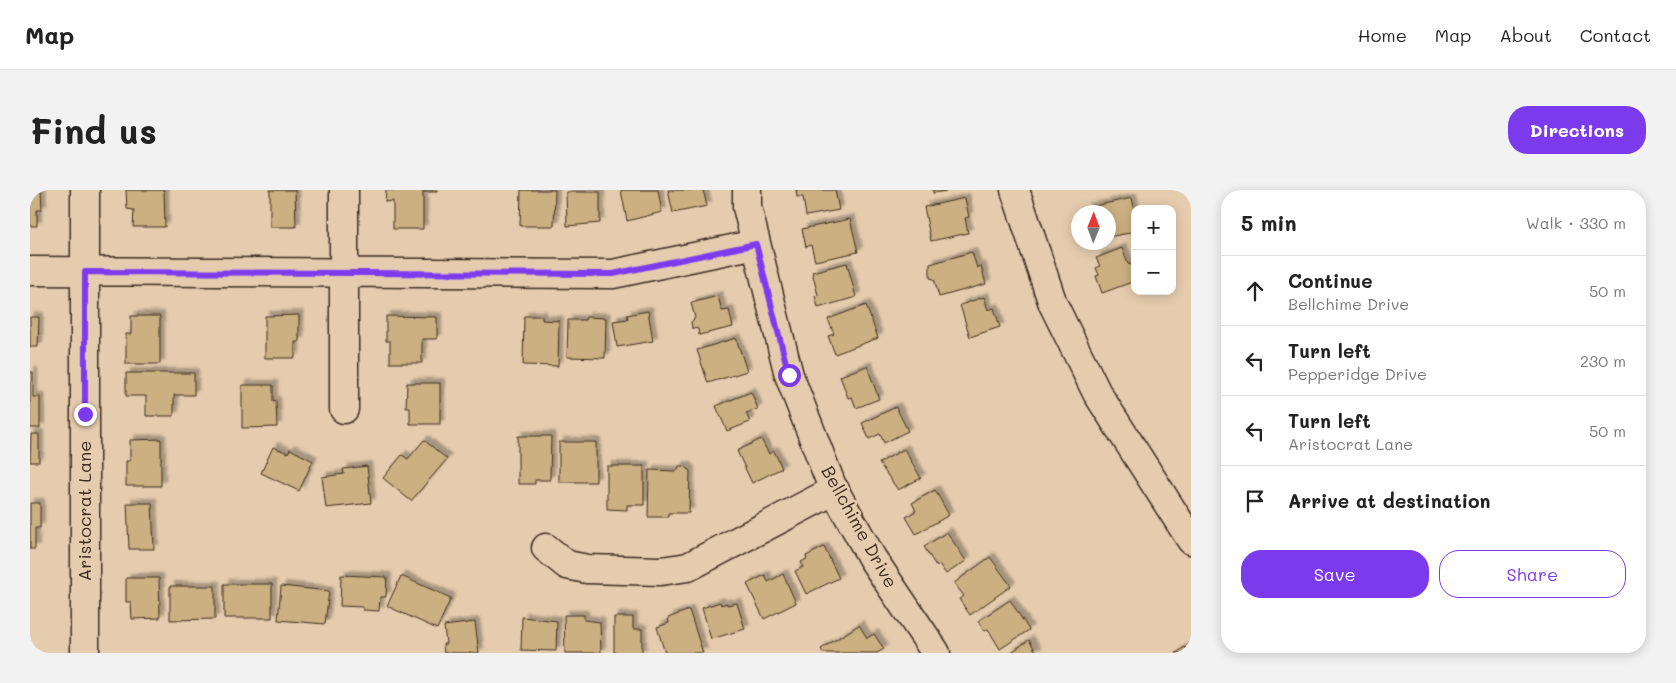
<!DOCTYPE html>
<html lang="en">
<head>
<meta charset="utf-8">
<style>
	:root { --surface:#fff; --page:#f2f2f2; --text:#222; --muted:#767676; --line:#e0e0e0; --accent:#7c3aed }
	body { margin:0; font-family:Mali,sans-serif; background:var(--page); color:var(--text) }
	.controls { position:absolute; right:15px; top:15px; display:grid; overflow:hidden; border-radius:10px; box-shadow:0 2px 12px #0003 }
	.controls button { width:45px; height:45px; display:grid; place-items:center; padding:0; border:0; border-bottom:1px solid var(--line); background:var(--surface); color:var(--text); font:25px sans-serif }
	.compass { position:absolute; left:1041px; top:15px; width:45px; height:45px; border-radius:50%; background:var(--surface); box-shadow:0 2px 12px #0003; rotate:1deg }
	.stop { position:absolute; width:15px; height:15px; margin:-11px; border:4px solid #7c3aed; border-radius:50%; background:#fff }
	.stop.end { background:#7c3aed; border-color:#fff; box-shadow:0 1px 5px #0008 }
	.list { margin:0; padding:0; list-style:none }
	h2 { display:flex; justify-content:space-between; align-items:center; height:65px; margin:0; padding:0 20px; font-size:21px }
	h2 small { font-size:16px; font-weight:400; color:var(--muted) }
	.list li { display:grid; grid-template-columns:32px 1fr auto; gap:15px; align-items:center; box-sizing:border-box; height:70px; padding:0 20px; border-top:1px solid var(--line) }
	.list b { display:block; font-size:19px; white-space:nowrap }
	.list p { margin:0; font-size:16px; white-space:nowrap; color:var(--muted) }
	.list em { font-size:16px; font-style:normal; color:var(--muted) }
	.actions { display:flex; gap:10px; padding:15px 20px }
	.actions a { flex:1; padding:11px 0; border:1px solid var(--accent); border-radius:20px; text-align:center; font-size:18px; color:var(--accent) }
	.actions .main { background:var(--accent); color:#fff }
	.icon { flex:none; width:28px; height:28px; fill:none; stroke:currentColor; stroke-width:2; stroke-linecap:round; stroke-linejoin:round }
	.map { position:relative; flex:none; width:1161px; height:463px; overflow:hidden; border-radius:20px }
	header { display:flex; align-items:center; gap:30px; box-sizing:border-box; height:70px; padding:0 25px; background:var(--surface); border-bottom:1px solid var(--line) }
	header strong { font-size:24px }
	nav { display:flex; gap:28px; margin-inline-start:auto; font-size:18px }
	.intro { display:flex; align-items:center; justify-content:space-between; box-sizing:border-box; height:120px; padding:0 30px }
	h1 { margin:0; font-size:35px }
	.button { padding:12px 22px; border-radius:20px; background:var(--accent); color:#fff; font-size:18px; font-weight:700 }
	main { display:flex; gap:30px; padding:0 30px }
	aside { flex:1; background:var(--surface); border-radius:20px; box-shadow:0 2px 12px #0003 }
	.map>svg:first-child { display:block }
	.building { fill:#cbb081; stroke:#3b2a1e; filter:url(#shadow) }
	.lines { fill:none; stroke-linecap:round; stroke-linejoin:round }
	.minor-casing { stroke:#3b2a1e; stroke-width:31 }
	.minor { stroke:#e6ccae; stroke-width:28 }
	.route { stroke:#7c3aed; stroke-width:6 }
	.labels { text-anchor:middle; stroke-width:5; stroke-linejoin:round; paint-order:stroke }
	.street-label { font-size:18px; fill:#3b2a1e; stroke:#e6ccae }
</style>
</head>
<body>
<header>
<strong>Map</strong>
<nav><a>Home</a><a>Map</a><a>About</a><a>Contact</a></nav>
</header>
<div class="intro"><h1>Find us</h1><a class="button">Directions</a></div>
<main>
<div class="map">
<svg width="1161" height="463" viewBox="0 0 1161 463">
	<defs>
		<filter id="shadow"><feDropShadow dx="4.5" dy="-4.5" stdDeviation="1" flood-color="#0004"/></filter>
	</defs>
	<rect width="100%" height="100%" fill="#e6ccae"/>
	<filter id="ink" filterUnits="userSpaceOnUse"><feTurbulence type="fractalNoise" baseFrequency=".02" numOctaves="2"/><feDisplacementMap in="SourceGraphic" scale="10" xChannelSelector="R" yChannelSelector="G"/><feConvolveMatrix kernelMatrix="1 2 1 2 8 2 1 2 1" color-interpolation-filters="sRGB"/></filter>
	<g filter="url(#ink)">
		<path class="building" d="M0 0H11L12 20H7V36H0Z
			M96 0H134L135 37H103L104 20 97 19Z
			M240 0H265L266 37H240Z
			M356 0H407V2H393V39H363V11L355 12Z
			M491 0H525L524 36H490Z
			M591 0H628L632 22 597 31Z
			M638 0H673L677 16 643 23Z
			M766 0H805L809 20 776 26 773 7H767Z
			M903 0H923L903 3Z
			M536 2H570V33L537 36Z
			M935 8 939 27 935 28 938 43 901 51 894 17Z
			M1102 8 1105 22V42L1078 47V22H1056L1055 18Z
			M820 29 828 62 785 71 781 55 776 57 772 39Z
			M1092 58 1098 74 1105 76 1103 85 1105 91 1072 103 1066 86 1069 85 1066 78 1070 76 1066 68Z
			M942 62 947 78 951 76 956 94 909 107 904 89 900 88V74Z
			M817 73 826 107 788 118 785 106 788 105 782 82Z
			M688 106 692 121 699 120 703 137 669 145 668 139 662 138 661 132 665 128 661 113Z
			M954 107 958 120 964 118 970 137 940 147 930 115Z
			M836 115 848 148 805 164 798 146 804 144 798 129Z
			M618 121 623 151 587 157 583 131 598 129 597 125Z
			M269 125V152H265V168H235V126Z
			M101 126H130V174H96V144H101Z
			M356 126 407 127V149H392V173H360V151H356Z
			M494 126H512V130L529 131 528 176 493 175Z
			M0 127H9L8 157H0Z
			M556 127 576 128 575 168 537 167 538 130H555Z
			M706 148 717 181 678 193 667 160Z
			M837 176 849 209 826 218 822 207 818 208 810 186Z
			M0 182H3V207H10V238H0Z
			M96 183H164V205H144V226H116V206H96Z
			M377 193H410V234H380V218H376Z
			M212 195H243V212L246 211 247 237 212 238Z
			M721 202 728 219 716 223 720 232 697 241 686 216Z
			M866 217 878 241 854 253 850 244 839 249 832 233Z
			M1 244H9V272H0Z
			M488 246H521L520 290H505V294H488Z
			M131 249V296H96V271H100V250Z
			M731 249 739 264 744 261 752 278 722 293 707 261Z
			M394 250 417 269 381 311 353 288 372 265 378 269Z
			M529 252H566V292H529Z
			M243 257 258 263 260 259 283 271 269 301 231 283Z
			M874 259 891 288 868 300 849 273Z
			M337 276 341 313 296 318 292 287 314 284 313 279Z
			M577 276H614V315H597V320L577 319Z
			M649 276H655L660 281 659 323H638V327H618L619 280 647 281Z
			M905 300 919 325 886 344 876 327 886 321 882 313Z
			M0 313H10V338H5V359H0Z
			M97 313H122L124 359H99Z
			M917 342 936 371 916 384 909 374 906 376 894 357Z
			M794 357 809 388 776 404 765 381 773 377 771 372 777 369 776 366Z
			M960 367 981 396 940 425 929 409 934 406 924 393Z
			M753 384 766 413 734 429 717 394 735 385 738 392Z
			M311 385 357 387 356 407H350L349 421 333 420V417L310 416Z
			M371 386 421 408 407 439 357 416Z
			M96 388H129L130 428 102 429 101 412H96Z
			M194 394H242V428H194Z
			M140 396H185V429L140 430Z
			M251 396 299 401 295 434 248 430Z
			M980 410 999 440 970 459 958 439 955 441 948 431Z
			M690 412 691 415 697 413V415L707 413 715 439 681 449 672 418Z
			M659 420 673 463H635L627 437 639 433 638 428Z
			M534 425H554V430L570 432 571 463H535Z
			M492 427 527 431 526 461 491 460Z
			M584 427H603V439H612V463H584Z
			M445 432 449 463H414L413 454H416L414 436Z
			M829 435 837 448 844 444 854 459 847 463H793L791 459Z
			M999 450 1007 463H980Z
			M1155 457 1159 463H1146Z"/>
		<g class="lines">
			<defs>
				<path id="minor" d="M717 0V17L759 185 802 296 842 368 906 463
					M985 0 1023 114 1067 203 1161 350
					M0 81 583 84 726 54
					M314 219V0
					M516 358 537 375 557 379 631 381 658 377 805 300
					M55 463V0"/>
			</defs>
			<use href="#minor" class="minor-casing"/>
			<use href="#minor" class="minor"/>
		</g>
	</g>
	<g class="lines" filter="url(#ink)">
		<path class="route" d="M55 224V82L583 84 726 54 759 185"/>
	</g>
	<g class="labels">
		<g class="street-label">
			<text transform="translate(55 321) rotate(-90)" y="6">Aristocrat Lane</text>
			<text transform="translate(829 337) rotate(61)" y="6">Bellchime Drive</text>
		</g>
	</g>
</svg>
<div class="controls">
<button>+</button>
<button>−</button>
</div>
<svg class="compass" viewBox="-18 -18 36 36"><path d="M0-13l5 13h-10z" fill="#e53935"/><path d="M0 13l5-13h-10z" fill="#767676"/></svg>
<div class="stop" style="left:759px;top:185px"></div>
<div class="stop end" style="left:55px;top:224px"></div>
</div>
<aside>
<h2>5 min<small>Walk · 330 m</small></h2>
<ul class="list">
<li><svg class="icon" aria-label="ahead" viewBox="0 0 24 24"><path d="M12 20V5M6 11l6-6 6 6"/></svg><div><b>Continue</b><p>Bellchime Drive</p></div><em>50 m</em></li>
<li><svg class="icon" aria-label="left" viewBox="0 0 24 24"><path d="M17 20v-9H6M10 6l-5 5 5 5"/></svg><div><b>Turn left</b><p>Pepperidge Drive</p></div><em>230 m</em></li>
<li><svg class="icon" aria-label="left" viewBox="0 0 24 24"><path d="M17 20v-9H6M10 6l-5 5 5 5"/></svg><div><b>Turn left</b><p>Aristocrat Lane</p></div><em>50 m</em></li>
<li><svg class="icon" aria-label="arrive" viewBox="0 0 24 24"><path d="M6 21V4h12l-3 4 3 4H6"/></svg><div><b>Arrive at destination</b></div></li>
</ul>
<div class="actions"><a class="main">Save</a><a>Share</a></div>
</aside>
</main>
</body>
</html>
